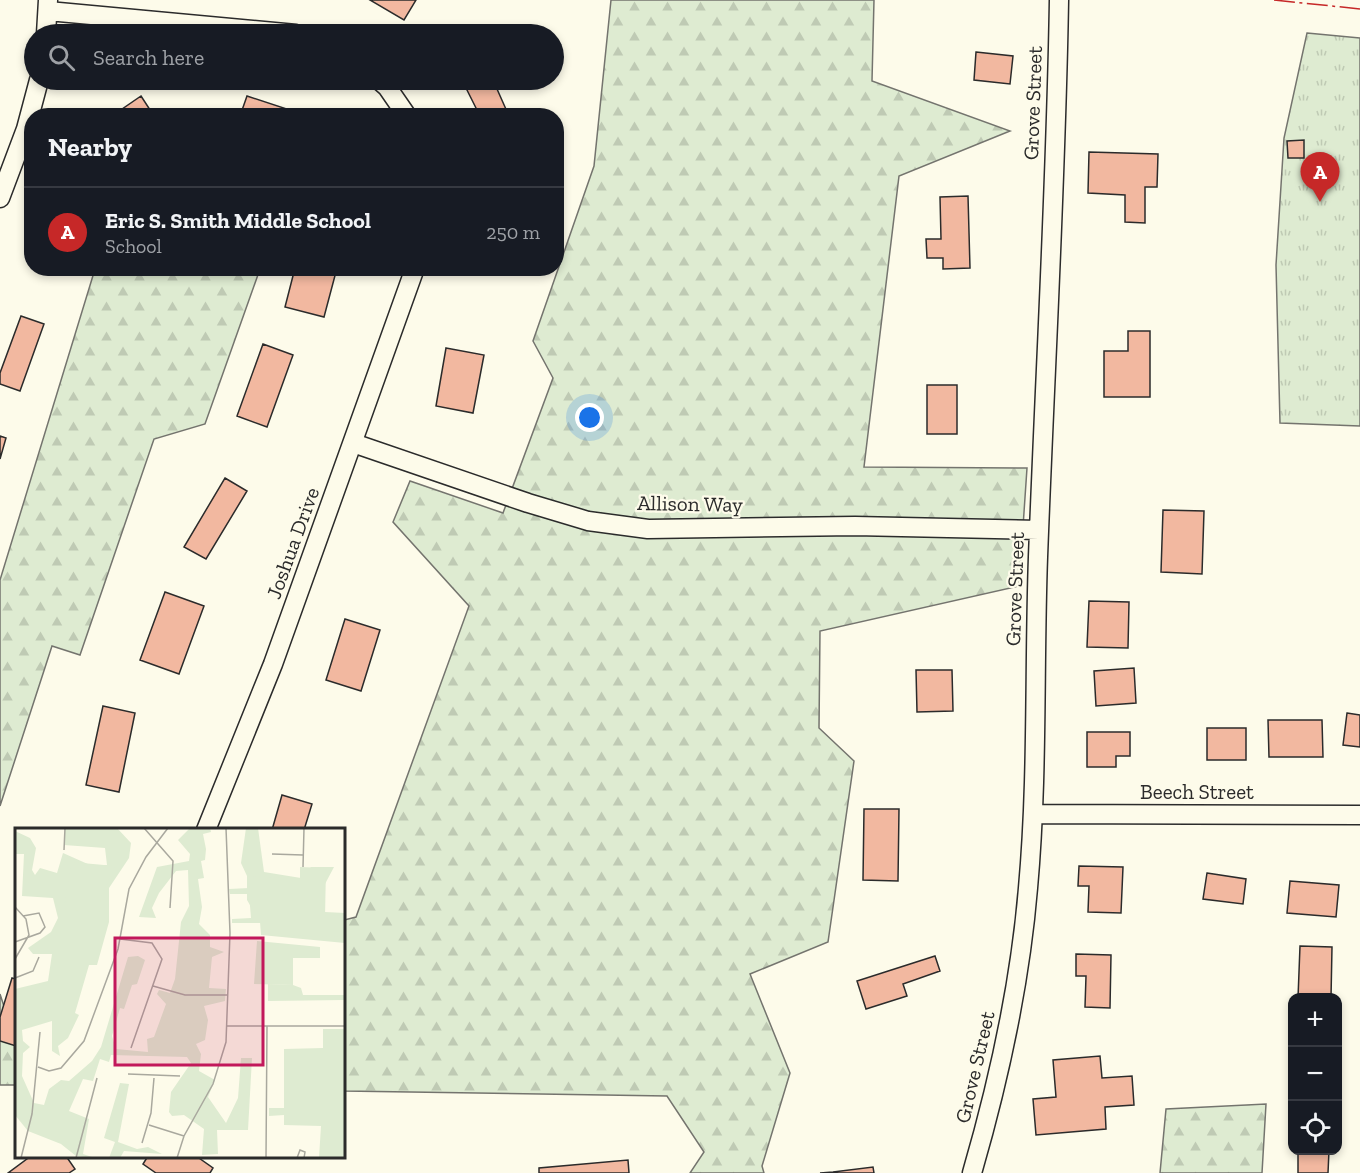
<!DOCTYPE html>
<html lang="en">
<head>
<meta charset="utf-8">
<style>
	:root { --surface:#171b24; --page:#20242c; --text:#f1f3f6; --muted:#9ea1a6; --line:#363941; --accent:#c62828 }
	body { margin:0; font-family:"Zilla Slab",serif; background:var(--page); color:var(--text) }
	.controls { position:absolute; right:18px; bottom:18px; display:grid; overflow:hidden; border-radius:12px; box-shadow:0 3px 9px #0003 }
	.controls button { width:54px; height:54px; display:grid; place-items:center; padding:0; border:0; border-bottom:2px solid var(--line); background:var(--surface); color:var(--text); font:30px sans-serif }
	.you { position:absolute; left:590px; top:418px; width:21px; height:21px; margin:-15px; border:4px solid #fff; border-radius:50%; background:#1a73e8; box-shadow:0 0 0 9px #1a73e833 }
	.badge { display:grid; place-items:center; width:39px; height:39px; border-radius:50%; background:var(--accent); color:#fff; font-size:20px; font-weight:700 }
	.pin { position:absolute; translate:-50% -50px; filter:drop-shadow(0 2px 3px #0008) }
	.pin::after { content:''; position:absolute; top:32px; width:21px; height:18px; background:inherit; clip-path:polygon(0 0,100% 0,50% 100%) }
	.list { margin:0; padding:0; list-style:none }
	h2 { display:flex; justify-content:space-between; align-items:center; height:78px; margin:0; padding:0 24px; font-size:26px }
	h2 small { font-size:20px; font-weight:400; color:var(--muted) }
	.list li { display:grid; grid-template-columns:39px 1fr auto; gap:18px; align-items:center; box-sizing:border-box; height:90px; padding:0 24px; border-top:2px solid var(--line) }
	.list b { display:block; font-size:22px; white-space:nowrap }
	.list p { margin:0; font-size:20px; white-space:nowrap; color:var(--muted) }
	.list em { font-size:20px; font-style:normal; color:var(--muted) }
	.icon { flex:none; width:33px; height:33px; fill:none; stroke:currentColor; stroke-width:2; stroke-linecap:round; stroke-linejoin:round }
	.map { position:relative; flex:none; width:1360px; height:1173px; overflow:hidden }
	.search { position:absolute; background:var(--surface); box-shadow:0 3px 9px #0003; left:24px; top:24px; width:540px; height:66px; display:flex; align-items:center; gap:15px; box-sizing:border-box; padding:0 21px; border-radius:33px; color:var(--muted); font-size:22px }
	.panel { position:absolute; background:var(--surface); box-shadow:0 3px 9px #0003; left:24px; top:108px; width:540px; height:168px; border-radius:24px }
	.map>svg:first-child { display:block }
	.forest { fill:url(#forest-firs); stroke:#74746e; stroke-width:1.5 }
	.park { fill:url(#park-tufts); stroke:#74746e; stroke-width:1.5 }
	.building { fill:#f2b8a0; stroke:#2b2b2b; stroke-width:1.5 }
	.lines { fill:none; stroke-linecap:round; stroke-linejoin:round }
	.street-casing { stroke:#2b2b2b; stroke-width:21 }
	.street { stroke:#fdfbea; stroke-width:18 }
	.power { stroke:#c62828; stroke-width:1.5; stroke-dasharray:21 4.5 3 4.5; stroke-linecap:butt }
	.labels { text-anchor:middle; stroke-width:4.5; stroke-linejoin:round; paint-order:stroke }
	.street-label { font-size:21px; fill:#2b2b2b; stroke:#fdfbea }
	.inset-road { fill:none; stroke:#a9a89e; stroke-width:1.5 }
	.view { fill:#c2185b; fill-opacity:0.15; stroke:#c2185b; stroke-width:3 }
	.inset-edge { fill:none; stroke:#2b2b2b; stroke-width:3 }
</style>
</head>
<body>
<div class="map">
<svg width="1360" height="1173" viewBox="0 0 1360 1173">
	<defs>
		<pattern id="forest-firs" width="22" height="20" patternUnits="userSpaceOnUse" patternTransform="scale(1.5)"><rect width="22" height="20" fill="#deebd1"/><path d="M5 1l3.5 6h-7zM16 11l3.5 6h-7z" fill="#bfcab4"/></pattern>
		<pattern id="park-tufts" width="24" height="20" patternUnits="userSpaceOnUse" patternTransform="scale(1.5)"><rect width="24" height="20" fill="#deebd1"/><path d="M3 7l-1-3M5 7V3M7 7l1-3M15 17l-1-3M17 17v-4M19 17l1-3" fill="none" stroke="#bfcab4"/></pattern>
	</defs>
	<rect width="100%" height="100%" fill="#fdfbea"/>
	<path class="forest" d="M611 0H874L872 81 1010 131 899 176 864 467 1027 468 1019 586 820 631 819 728 854 761 828 942 750 974 790 1073 762 1166 764 1173H690L704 1152 667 1096 344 1091V920L356 917 469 606 393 522 410 481 503 513 553 378 533 341 594 166Z
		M95 269H260L205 424 154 439 80 655 52 646 0 806V580Z
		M0 994 11 1028 16 1029V1085H0Z
		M1266 1104 1262 1173H1160L1166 1109Z"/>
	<path class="park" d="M1307 33 1360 38V426L1280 423 1276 265 1284 138Z"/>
	<path class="building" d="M370 0H416L404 20Z
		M976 52 1013 56 1010 84 974 80Z
		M462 80H493L509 116H480Z
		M141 96 154 116H112Z
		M247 96 305 115V116H240Z
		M1304 140V158H1288L1287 141Z
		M1089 152 1158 154 1157 187H1145V223L1125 222V195L1088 193Z
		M968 196 970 268 943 269V258H927L926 239H941L940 197Z
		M295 268 315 273 316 268H337L324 317 285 307Z
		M21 316 44 324 20 391 0 384V373Z
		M1128 331H1150V397H1104V351H1128Z
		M263 344 293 355 267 427 237 416Z
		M446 348 484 355 473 413 436 406Z
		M927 385H957V434H927Z
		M0 436 6 438 0 459Z
		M225 478 247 491 206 559 184 547Z
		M1163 510 1204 511 1202 574 1161 572Z
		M165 592 204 606 179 674 140 660Z
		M1089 601 1129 602 1128 648 1087 647Z
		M345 619 380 630 361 691 326 680Z
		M1134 668 1136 703 1096 706 1094 671Z
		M916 670H952L953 711 917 712Z
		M103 706 135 713 119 792 86 785Z
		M1347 713 1360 715V747L1343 745Z
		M1268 720H1322L1323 757H1269Z
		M1207 728H1246V760H1207Z
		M1087 732H1130V756H1116V767H1087Z
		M282 795 312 804 304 830H272Z
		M864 809H899L898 881 863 880Z
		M1079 866 1123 867 1121 913 1088 912 1089 886H1078Z
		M1207 873 1246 879 1243 904 1203 899Z
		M1290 881 1339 885 1336 917 1287 913Z
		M1300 946 1332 947 1331 998H1298Z
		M1076 954 1111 955 1110 1008 1085 1007 1086 976H1076Z
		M935 956 940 971 903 984 907 996 866 1009 857 981Z
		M12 978 16 979V1046L0 1041V1017Z
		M1100 1056 1102 1078 1132 1076 1134 1105 1105 1107 1106 1129 1036 1135 1033 1099 1056 1097 1053 1060Z
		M1298 1150H1329L1328 1173H1298Z
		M31 1156H66L75 1169 69 1173H8Z
		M148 1156H196L213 1168 210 1173H156L143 1164Z
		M628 1160 629 1173H539V1168Z
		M873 1167 874 1173H820L833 1172Z"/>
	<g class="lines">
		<defs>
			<path id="street" d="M48 11 296 34
				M46 34 48 0
				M379 80 387 87 407 116
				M0 198 26 129 39 80
				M353 443 528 503 588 521 648 529 855 526 1039 530
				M1033 814 1360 815
				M206 830 273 664 415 268
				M972 1173C999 1080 1020 985 1028 888 1038 778 1034 667 1038 557 1045 371 1056 186 1059 0"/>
		</defs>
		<use href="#street" class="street-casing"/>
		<use href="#street" class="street"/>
		<path class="power" d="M1274 0 1360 9"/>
	</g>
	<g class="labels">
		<g class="street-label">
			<text transform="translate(1033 103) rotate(-88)" y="7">Grove Street</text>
			<text transform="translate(690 504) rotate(1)" y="7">Allison Way</text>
			<text transform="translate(293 543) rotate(-70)" y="7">Joshua Drive</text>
			<text transform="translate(1015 589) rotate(-88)" y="7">Grove Street</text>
			<text x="1197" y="799">Beech Street</text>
			<text transform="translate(975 1067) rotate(-77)" y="7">Grove Street</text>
		</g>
	</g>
	<g transform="translate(15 828)">
		<rect width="330" height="330" fill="#fdfbea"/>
		<path d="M50 0H102L116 15 114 30 94 60V94L82 137H74L60 185 64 187 53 210 43 218 45 228 37 223V193L7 202 8 213 15 219 8 225 7 248 19 275 29 277 34 261 46 252 54 253 77 233 86 219 113 129 123 128 130 132 122 156 117 157 109 181 105 180 97 208 101 221 133 224 132 211 139 209 151 176 142 166 144 162 155 165 160 151 166 94 174 78 173 42 161 43 144 65 137 80 141 90 124 89 142 39 174 33 175 26 163 12 174 1 195 0 196 4 188 6 191 21 190 32 186 33 189 50 183 51 187 79 184 96 195 107V119L209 124 197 129 194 160 211 161 210 173 189 178 193 192 190 212 181 216 186 226 184 243 200 252 193 269 211 295 223 270 226 230H237L233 302H202L203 326 187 327 189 301 169 287 157 288 154 284 156 264 176 235 172 229 96 227 94 234 85 231 78 253 68 251 54 283 74 291 68 326 80 330 61 328 46 316 13 303 0 287V161L33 153 37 126H18L13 120 36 104 43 90 38 70 7 68 9 26H0V3L15 10 21 20 17 42 20 47 25 40 42 45 48 25 75 37H92L90 20 49 17ZM231 0H243L249 44 286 50 296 39H319L310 56V84L330 85V115L246 107 245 94 232 72V48L226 35ZM253 156 278 157 286 160 288 167H330V177L329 172 253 173ZM105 255 114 256 103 314 122 321 133 319 147 326 109 323 105 330H94L100 314 89 310Z" fill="#deebd1"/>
		<path d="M56 34 100 38 86 69 85 84 49 81ZM285 39 311 40 310 89H329L330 109 252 107V95H217V91L236 90 234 66H215L214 61 234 60 235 48 285 51ZM242 113 305 119V130H278V157L239 156ZM308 201H330V330H304L306 298 269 297V287L254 288V280H269V221L308 220Z" fill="#deebd1"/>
		<path class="inset-road" d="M129 0 158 33 155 80M49 22 50 0M257 26 288 27M288 39 289 0M0 79 11 91 14 107 0 131M105 111 137 115 147 131 116 220M0 114 25 105 30 99 24 85 8 88M0 150 18 143 24 129M138 158 170 167H213M212 198H330M23 239 34 243 46 240 69 213 103 121 114 61 131 29 153 0M113 246 165 248M134 297 169 308M127 315 136 285 139 250M6 330 17 286 25 204M61 330 82 250M162 330 169 308 198 256 211 214 215 105 211 0M251 330 252 198M282 330 285 322 290 324 289 330"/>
		<path class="view" d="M100 110H248V237H100Z"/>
		<rect width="330" height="330" class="inset-edge"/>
	</g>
</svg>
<div class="controls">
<button>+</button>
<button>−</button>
<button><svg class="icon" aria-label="locate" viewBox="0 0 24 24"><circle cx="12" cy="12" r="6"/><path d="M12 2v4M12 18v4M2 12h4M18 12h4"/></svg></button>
</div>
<div class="you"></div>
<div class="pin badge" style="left:1320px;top:202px">A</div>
<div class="search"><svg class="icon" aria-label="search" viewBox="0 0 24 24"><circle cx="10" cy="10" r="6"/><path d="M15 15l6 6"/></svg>Search here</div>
<section class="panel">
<h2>Nearby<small></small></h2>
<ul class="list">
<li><span class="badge">A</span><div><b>Eric S. Smith Middle School</b><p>School</p></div><em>250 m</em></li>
</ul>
</section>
</div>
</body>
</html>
